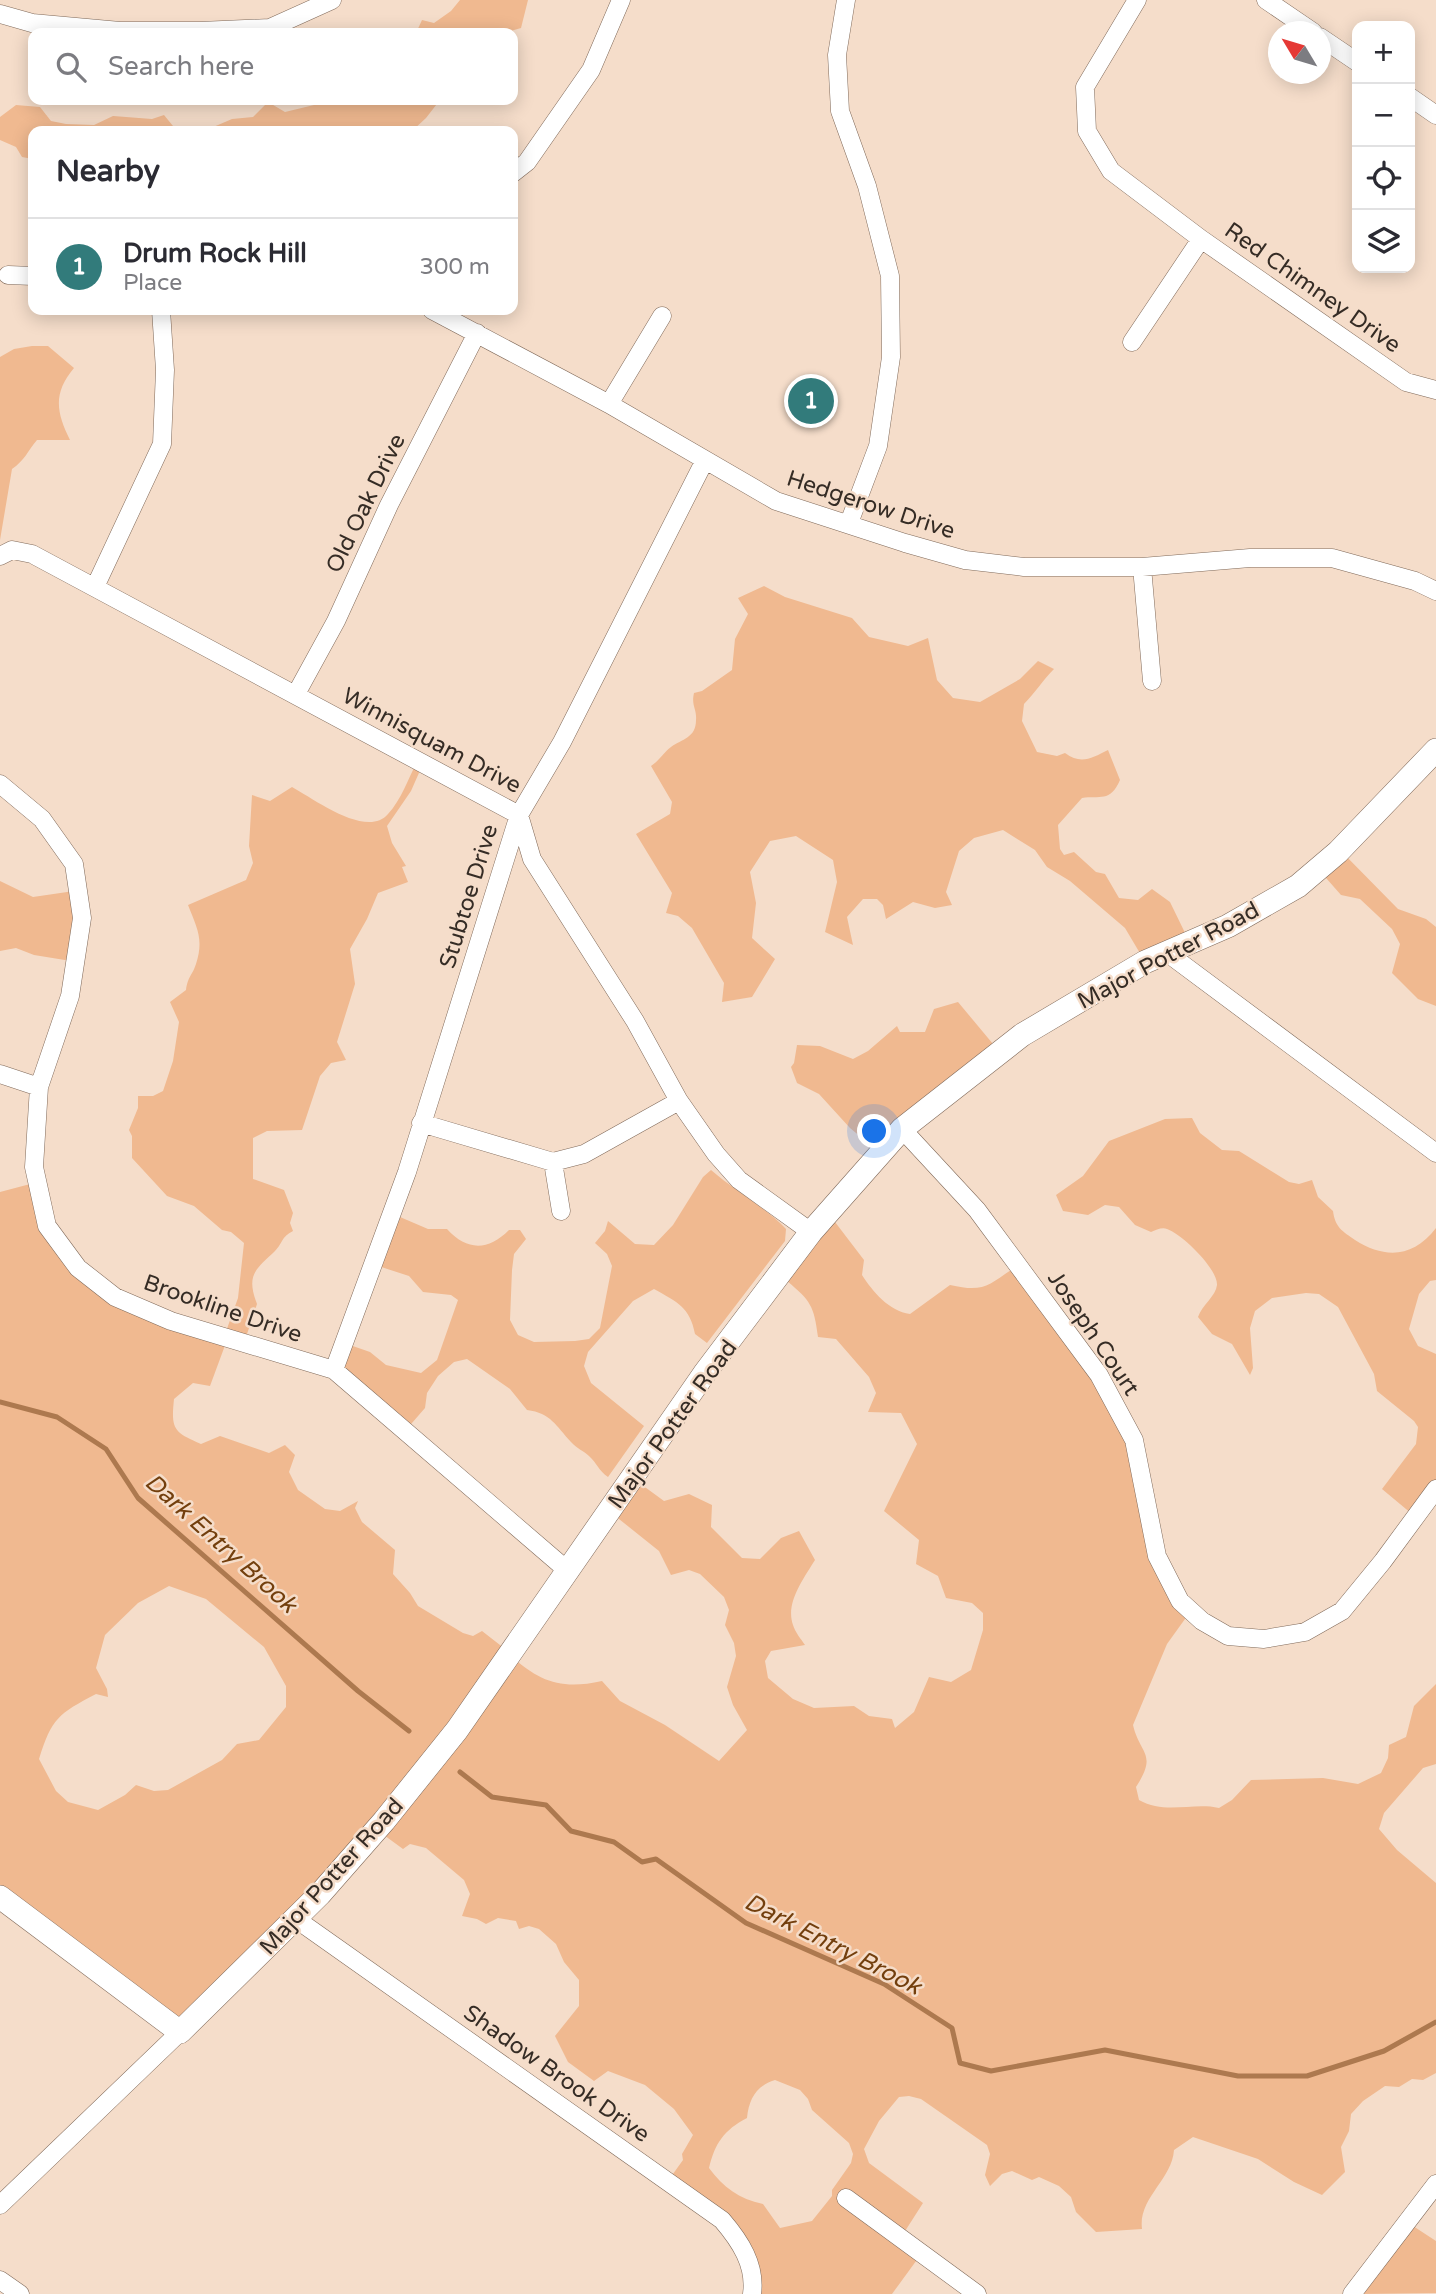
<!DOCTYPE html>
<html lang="en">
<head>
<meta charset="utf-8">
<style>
	:root { --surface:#fff; --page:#f2f2f3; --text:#2b2b33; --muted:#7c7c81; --line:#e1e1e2; --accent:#327b7b }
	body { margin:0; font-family:"Varela Round",sans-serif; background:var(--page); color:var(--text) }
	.controls { position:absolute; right:21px; top:21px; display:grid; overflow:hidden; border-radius:14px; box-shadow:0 4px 18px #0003 }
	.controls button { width:63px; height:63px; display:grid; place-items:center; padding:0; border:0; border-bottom:2px solid var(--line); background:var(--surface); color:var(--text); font:35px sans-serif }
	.compass { position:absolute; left:1268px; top:21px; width:63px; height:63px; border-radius:50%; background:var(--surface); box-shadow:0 4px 18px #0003; rotate:308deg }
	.you { position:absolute; left:875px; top:1132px; width:24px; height:24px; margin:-18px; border:5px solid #fff; border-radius:50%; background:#1a73e8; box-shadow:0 0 0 10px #1a73e833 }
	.badge { display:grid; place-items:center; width:46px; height:46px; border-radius:50%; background:var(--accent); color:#fff; font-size:23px; font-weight:700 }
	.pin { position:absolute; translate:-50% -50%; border:4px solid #fff; box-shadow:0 2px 7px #0006 }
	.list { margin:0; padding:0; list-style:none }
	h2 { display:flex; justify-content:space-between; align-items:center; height:91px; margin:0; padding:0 28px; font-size:30px }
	h2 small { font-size:23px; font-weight:400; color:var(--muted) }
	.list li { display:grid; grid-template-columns:46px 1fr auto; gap:21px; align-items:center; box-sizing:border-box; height:98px; padding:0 28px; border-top:2px solid var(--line) }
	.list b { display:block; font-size:26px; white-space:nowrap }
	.list p { margin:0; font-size:23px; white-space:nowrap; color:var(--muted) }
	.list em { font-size:23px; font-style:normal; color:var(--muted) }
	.icon { flex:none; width:38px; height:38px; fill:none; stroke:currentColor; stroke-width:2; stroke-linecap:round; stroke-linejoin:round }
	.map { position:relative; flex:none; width:1436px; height:2294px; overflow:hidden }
	.search { position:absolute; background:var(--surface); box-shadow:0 4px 18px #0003; left:28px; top:28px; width:490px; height:77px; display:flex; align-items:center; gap:18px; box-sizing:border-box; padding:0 24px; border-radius:14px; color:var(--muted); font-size:26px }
	.panel { position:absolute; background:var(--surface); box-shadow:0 4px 18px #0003; left:28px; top:126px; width:490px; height:189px; border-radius:14px }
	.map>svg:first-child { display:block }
	.green { fill:#f0b990; fill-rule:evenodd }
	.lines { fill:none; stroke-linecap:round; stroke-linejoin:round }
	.stream { stroke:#ad794f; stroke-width:5 }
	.minor-casing { stroke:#806a5a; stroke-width:19 }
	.tertiary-casing { stroke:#806a5a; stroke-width:24 }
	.minor { stroke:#fff; stroke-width:18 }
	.tertiary { stroke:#fff; stroke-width:23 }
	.labels { text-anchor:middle; stroke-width:5; stroke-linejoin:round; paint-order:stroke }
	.street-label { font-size:23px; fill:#352c25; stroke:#f5ddca }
	.water-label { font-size:24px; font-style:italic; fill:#733f0d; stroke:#f5ddca }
</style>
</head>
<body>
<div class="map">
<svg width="1436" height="2294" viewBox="0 0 1436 2294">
	<rect width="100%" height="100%" fill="#f5ddca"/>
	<path class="green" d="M460 0H528L521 28 504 33H416L422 20 434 23 451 11Z
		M323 100H440L426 118 412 131H33V159L22 157 16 147 0 140V117L16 105 40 107 51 121 66 124 94 125 113 116 152 119 164 115 173 126 211 128 232 119 253 117 268 102 285 112 314 105Z
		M32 346H48L74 368C53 393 56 412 70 440H37C27 452 25 460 12 469L0 540V357L14 349Z
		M764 586 785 597 852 618 869 637 908 646 928 638 937 680 953 698 980 702 1020 679 1038 661 1054 669C1042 681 1035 693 1024 704L1022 721 1037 752 1057 756 1065 753C1081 765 1092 758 1108 750L1120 780C1110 803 1100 795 1082 798L1058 825 1060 849 1064 855 1074 852 1096 872 1105 874 1119 898 1138 900 1152 889 1170 902 1188 939 1144 960 1125 928 1070 881 1047 867 1035 850 1003 830 974 838 959 851 946 892 952 905 935 908 913 902 886 919 883 905 877 899H863L847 917 853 945 825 932 837 882 833 860 796 836 770 841 750 872 756 903 752 938 775 959 752 997 722 1002 724 983 692 928 678 916 666 913 672 893 636 834 670 814 672 802 651 766C659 761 664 752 671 747 682 739 696 738 696 720 697 709 691 706 694 693L702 691 732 670 735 639 748 614 738 598Z
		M417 762 422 766 411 791 387 826 392 843 406 866 402 867 408 882 378 893 367 919 350 949 355 984 337 1042 346 1060 331 1063 320 1076 302 1130 267 1131 253 1138V1179L284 1190 293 1213 290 1223 293 1231C281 1237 283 1243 275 1251 255 1270 246 1275 257 1304L244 1343 227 1340 210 1386 193 1383 174 1399C171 1429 173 1432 201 1444L220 1436 269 1453 285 1445 295 1455 289 1472 298 1490 325 1509 340 1511 358 1501 355 1508 362 1522 395 1550 393 1574 410 1593 418 1606 463 1633 473 1636 482 1631 509 1652 511 1656C540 1682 562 1690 602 1681L620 1701 665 1725 719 1761 747 1730 733 1705 727 1687 736 1656 734 1643 725 1625 729 1610 724 1597 700 1574 689 1570 671 1575 659 1551 614 1515 638 1482 664 1501 689 1494 712 1505 711 1527 742 1558 760 1559 781 1538 799 1531 815 1560C804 1578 785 1603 793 1625 795 1632 801 1639 805 1645L771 1651 765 1661 768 1678 793 1699 814 1708 854 1706 869 1716 892 1719 895 1728 914 1712 929 1677 951 1682 971 1670 983 1630V1613L972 1603 946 1598 938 1576 916 1564 919 1540 884 1511 917 1444 901 1413 868 1412 876 1393 869 1377 836 1339 818 1337C814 1306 811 1301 787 1281L815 1243 835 1222 864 1260 862 1275C873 1292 889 1311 910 1314L950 1285C985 1293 988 1285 1017 1266L1129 1432 1153 1550 1190 1612 1167 1644 1133 1725C1140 1755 1158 1753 1136 1787L1139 1800C1165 1815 1193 1802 1219 1808L1232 1800 1251 1780 1323 1778 1358 1784 1381 1773 1388 1758 1389 1745 1406 1737 1414 1706 1436 1684V1764L1423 1768 1384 1813 1379 1829 1397 1850 1436 1883V2073L1423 2080 1412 2079 1399 2087 1385 2086 1363 2101 1351 2114 1349 2131 1341 2147 1345 2172 1322 2195 1294 2182 1258 2159 1193 2137 1174 2150C1172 2180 1138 2198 1142 2229L1096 2232 1076 2212 1071 2197 1059 2186 1039 2177 1032 2180 1012 2171 1002 2174 990 2186 985 2175 990 2154 987 2145 921 2099 909 2096 899 2097 879 2121 864 2149 869 2163 923 2203 900 2239 919 2257 892 2294H754L728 2234 665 2185 683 2160 682 2154 693 2135 674 2109 645 2085 608 2071 594 2081 568 2062 555 2036 579 2006V1980L564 1962 556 1944 539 1929 529 1926 519 1929 516 1921 498 1918 486 1924 477 1919 462 1916 470 1894 464 1880 426 1848 410 1844 403 1849 377 1830 184 2027 0 1899V1192L34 1183 78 1271 224 1337 238 1298 244 1243 231 1232 222 1230 194 1206 167 1196 132 1158V1136L129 1130 138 1108V1096H153L163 1091 173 1061 179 1022 170 1002 186 990C188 976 192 976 196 964 204 939 197 928 188 905L246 880 253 863 249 846 252 795 270 801 292 787C314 799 367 839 388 814 401 800 408 779 417 762ZM169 1586 206 1599 264 1647 286 1686V1707L259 1740 237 1744 222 1760 168 1790 154 1791 136 1785 125 1795 98 1810 68 1802 56 1791 39 1759C52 1718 58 1714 96 1694L108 1697 107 1689 96 1668 105 1635 138 1603ZM775 2080 800 2090 808 2099 812 2110 849 2143 853 2154 851 2163 832 2190V2196L812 2221 780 2228 763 2204C739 2199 723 2187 709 2168 715 2143 724 2130 747 2118 749 2099 756 2086 775 2080Z
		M1339 849 1398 909 1426 919 1436 927V1006L1418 999 1392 973 1400 944 1392 929 1360 899 1341 895 1319 870Z
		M0 881 33 897 74 891 79 901 71 961 34 955 16 948 0 951Z
		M958 1002 998 1050 879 1152 850 1128 819 1094 797 1083 791 1067 794 1063 797 1045 820 1046 853 1059 868 1051 897 1026 900 1032H925L934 1009Z
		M1192 1118 1200 1133 1222 1150 1239 1151 1289 1182 1299 1184 1312 1180 1318 1197 1333 1211C1335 1227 1342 1231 1355 1240 1385 1259 1413 1258 1436 1228V1280L1430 1281 1419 1294 1409 1329 1418 1346 1436 1354V1486L1412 1514 1382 1489 1416 1444 1418 1427 1414 1421 1377 1391 1374 1374 1338 1307 1319 1294 1306 1293 1272 1298 1255 1311 1250 1328 1253 1368 1250 1375 1232 1344 1212 1334 1198 1317C1202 1305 1216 1296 1217 1285 1218 1269 1182 1234 1167 1229 1162 1227 1156 1230 1151 1232L1135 1225 1119 1207 1105 1205 1088 1215 1063 1211 1056 1195 1083 1176 1109 1141 1165 1119Z
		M711 1170C735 1191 764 1206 786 1229L785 1241 707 1343 695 1334C690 1307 677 1302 654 1289L633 1301 588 1352 584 1366 591 1383 644 1426 608 1477C598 1470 597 1463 589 1456 584 1451 576 1448 571 1442 556 1426 551 1413 527 1410L510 1389 467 1359 454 1362 438 1376 427 1393 425 1408 405 1431 334 1372 347 1344 370 1352 386 1365 421 1373 437 1360 458 1300 451 1295 423 1292 409 1276 372 1264 393 1214 428 1229H447C467 1251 488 1251 509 1230H520L526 1239 514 1254 512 1270 510 1320 518 1335 534 1342 575 1341 589 1339 600 1328 612 1266 607 1254 595 1243 605 1231 608 1221 635 1244 654 1245 673 1225 703 1177Z
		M1413 2226 1436 2241V2293L1359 2294Z"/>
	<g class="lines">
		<path class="stream" d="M0 1402 57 1417 106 1449 138 1498 358 1691 409 1731
			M460 1772 492 1797 546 1805 571 1831 614 1842 642 1862 656 1859 746 1923 884 1984 952 2028 960 2063 991 2071 1105 2050 1238 2076H1307L1384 2051 1436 2022"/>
		<defs>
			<path id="minor" d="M846 0 837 55 840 111 867 186 890 276 891 357 878 446 849 523
				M1137 0 1085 87 1087 131 1111 171 1201 239 1406 382 1436 390
				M1266 0 1313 32
				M0 14 32 23 120 31H200L270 28 332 0
				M1320 37 1357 62
				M1410 97 1436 115
				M513 173 527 162 591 70 621 0
				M8 275 33 276
				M432 310 609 404 776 501 905 543 965 560 1024 567H1142L1250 558H1332L1415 581 1436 591
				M1132 342 1201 239
				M609 404 662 316
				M0 556 12 550 32 554 519 815 532 859 635 1021 679 1101 716 1154 739 1180 811 1232
				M1142 567 1152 681
				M95 587 162 444 165 370 161 310
				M296 694 336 621 389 505 477 333
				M0 784 42 819 74 864 82 918 70 996 39 1087 34 1167 47 1226 78 1268 115 1297 171 1321 334 1370 568 1571
				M1166 952 1436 1153
				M0 1074 39 1087
				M421 1123 553 1162 584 1154 679 1101
				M902 1129 977 1210 1099 1375 1134 1440 1157 1556 1180 1601 1202 1621 1228 1636 1264 1639 1305 1632 1342 1611 1383 1561 1436 1489
				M553 1162 561 1211
				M334 1370 407 1172 519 815 562 742 705 460
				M296 1919 722 2220C740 2241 756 2265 752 2294
				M846 2198 977 2294
				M0 2205 180 2032
				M0 2280 20 2294
				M1352 2294 1436 2184"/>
			<path id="tertiary" d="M0 1897 180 2032 320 1894 384 1821 457 1730 704 1374 811 1232 902 1129 1022 1035 1145 962 1228 926 1298 886 1338 852 1436 750"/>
		</defs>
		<use href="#minor" class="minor-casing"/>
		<use href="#tertiary" class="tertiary-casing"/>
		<use href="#minor" class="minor"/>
		<use href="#tertiary" class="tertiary"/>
	</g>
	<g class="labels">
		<g class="street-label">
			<text transform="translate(1313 287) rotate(35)" y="8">Red Chimney Drive</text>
			<text transform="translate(365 503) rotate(-64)" y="8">Old Oak Drive</text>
			<text transform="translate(871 504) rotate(18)" y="8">Hedgerow Drive</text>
			<text transform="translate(432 740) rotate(28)" y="8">Winnisquam Drive</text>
			<text transform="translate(468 896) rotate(-73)" y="8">Stubtoe Drive</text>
			<text transform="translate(1168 955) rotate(-28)" y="8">Major Potter Road</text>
			<text transform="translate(223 1308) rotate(19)" y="8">Brookline Drive</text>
			<text transform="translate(1094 1333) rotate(56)" y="8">Joseph Court</text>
			<text transform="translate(672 1424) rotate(-54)" y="8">Major Potter Road</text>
			<text transform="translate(331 1876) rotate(-48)" y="8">Major Potter Road</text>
			<text transform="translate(557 2073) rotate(35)" y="8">Shadow Brook Drive</text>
		</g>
		<g class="water-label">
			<text transform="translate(221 1543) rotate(42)" y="8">Dark Entry Brook</text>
			<text transform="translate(833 1944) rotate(27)" y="8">Dark Entry Brook</text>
		</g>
	</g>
</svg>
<div class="controls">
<button>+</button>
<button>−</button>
<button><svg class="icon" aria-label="locate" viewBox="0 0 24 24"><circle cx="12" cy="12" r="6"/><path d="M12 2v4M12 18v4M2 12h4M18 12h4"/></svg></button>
<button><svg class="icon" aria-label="layers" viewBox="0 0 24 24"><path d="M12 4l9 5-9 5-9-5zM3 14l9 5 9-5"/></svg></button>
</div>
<svg class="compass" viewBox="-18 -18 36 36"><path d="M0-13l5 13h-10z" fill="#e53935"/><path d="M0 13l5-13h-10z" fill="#7c7c81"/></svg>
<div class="you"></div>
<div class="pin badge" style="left:811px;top:401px">1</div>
<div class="search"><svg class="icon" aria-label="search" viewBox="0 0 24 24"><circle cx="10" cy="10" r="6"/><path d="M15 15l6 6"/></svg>Search here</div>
<section class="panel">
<h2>Nearby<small></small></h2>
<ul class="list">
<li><span class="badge">1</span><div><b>Drum Rock Hill</b><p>Place</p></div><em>300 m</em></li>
</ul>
</section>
</div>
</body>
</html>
